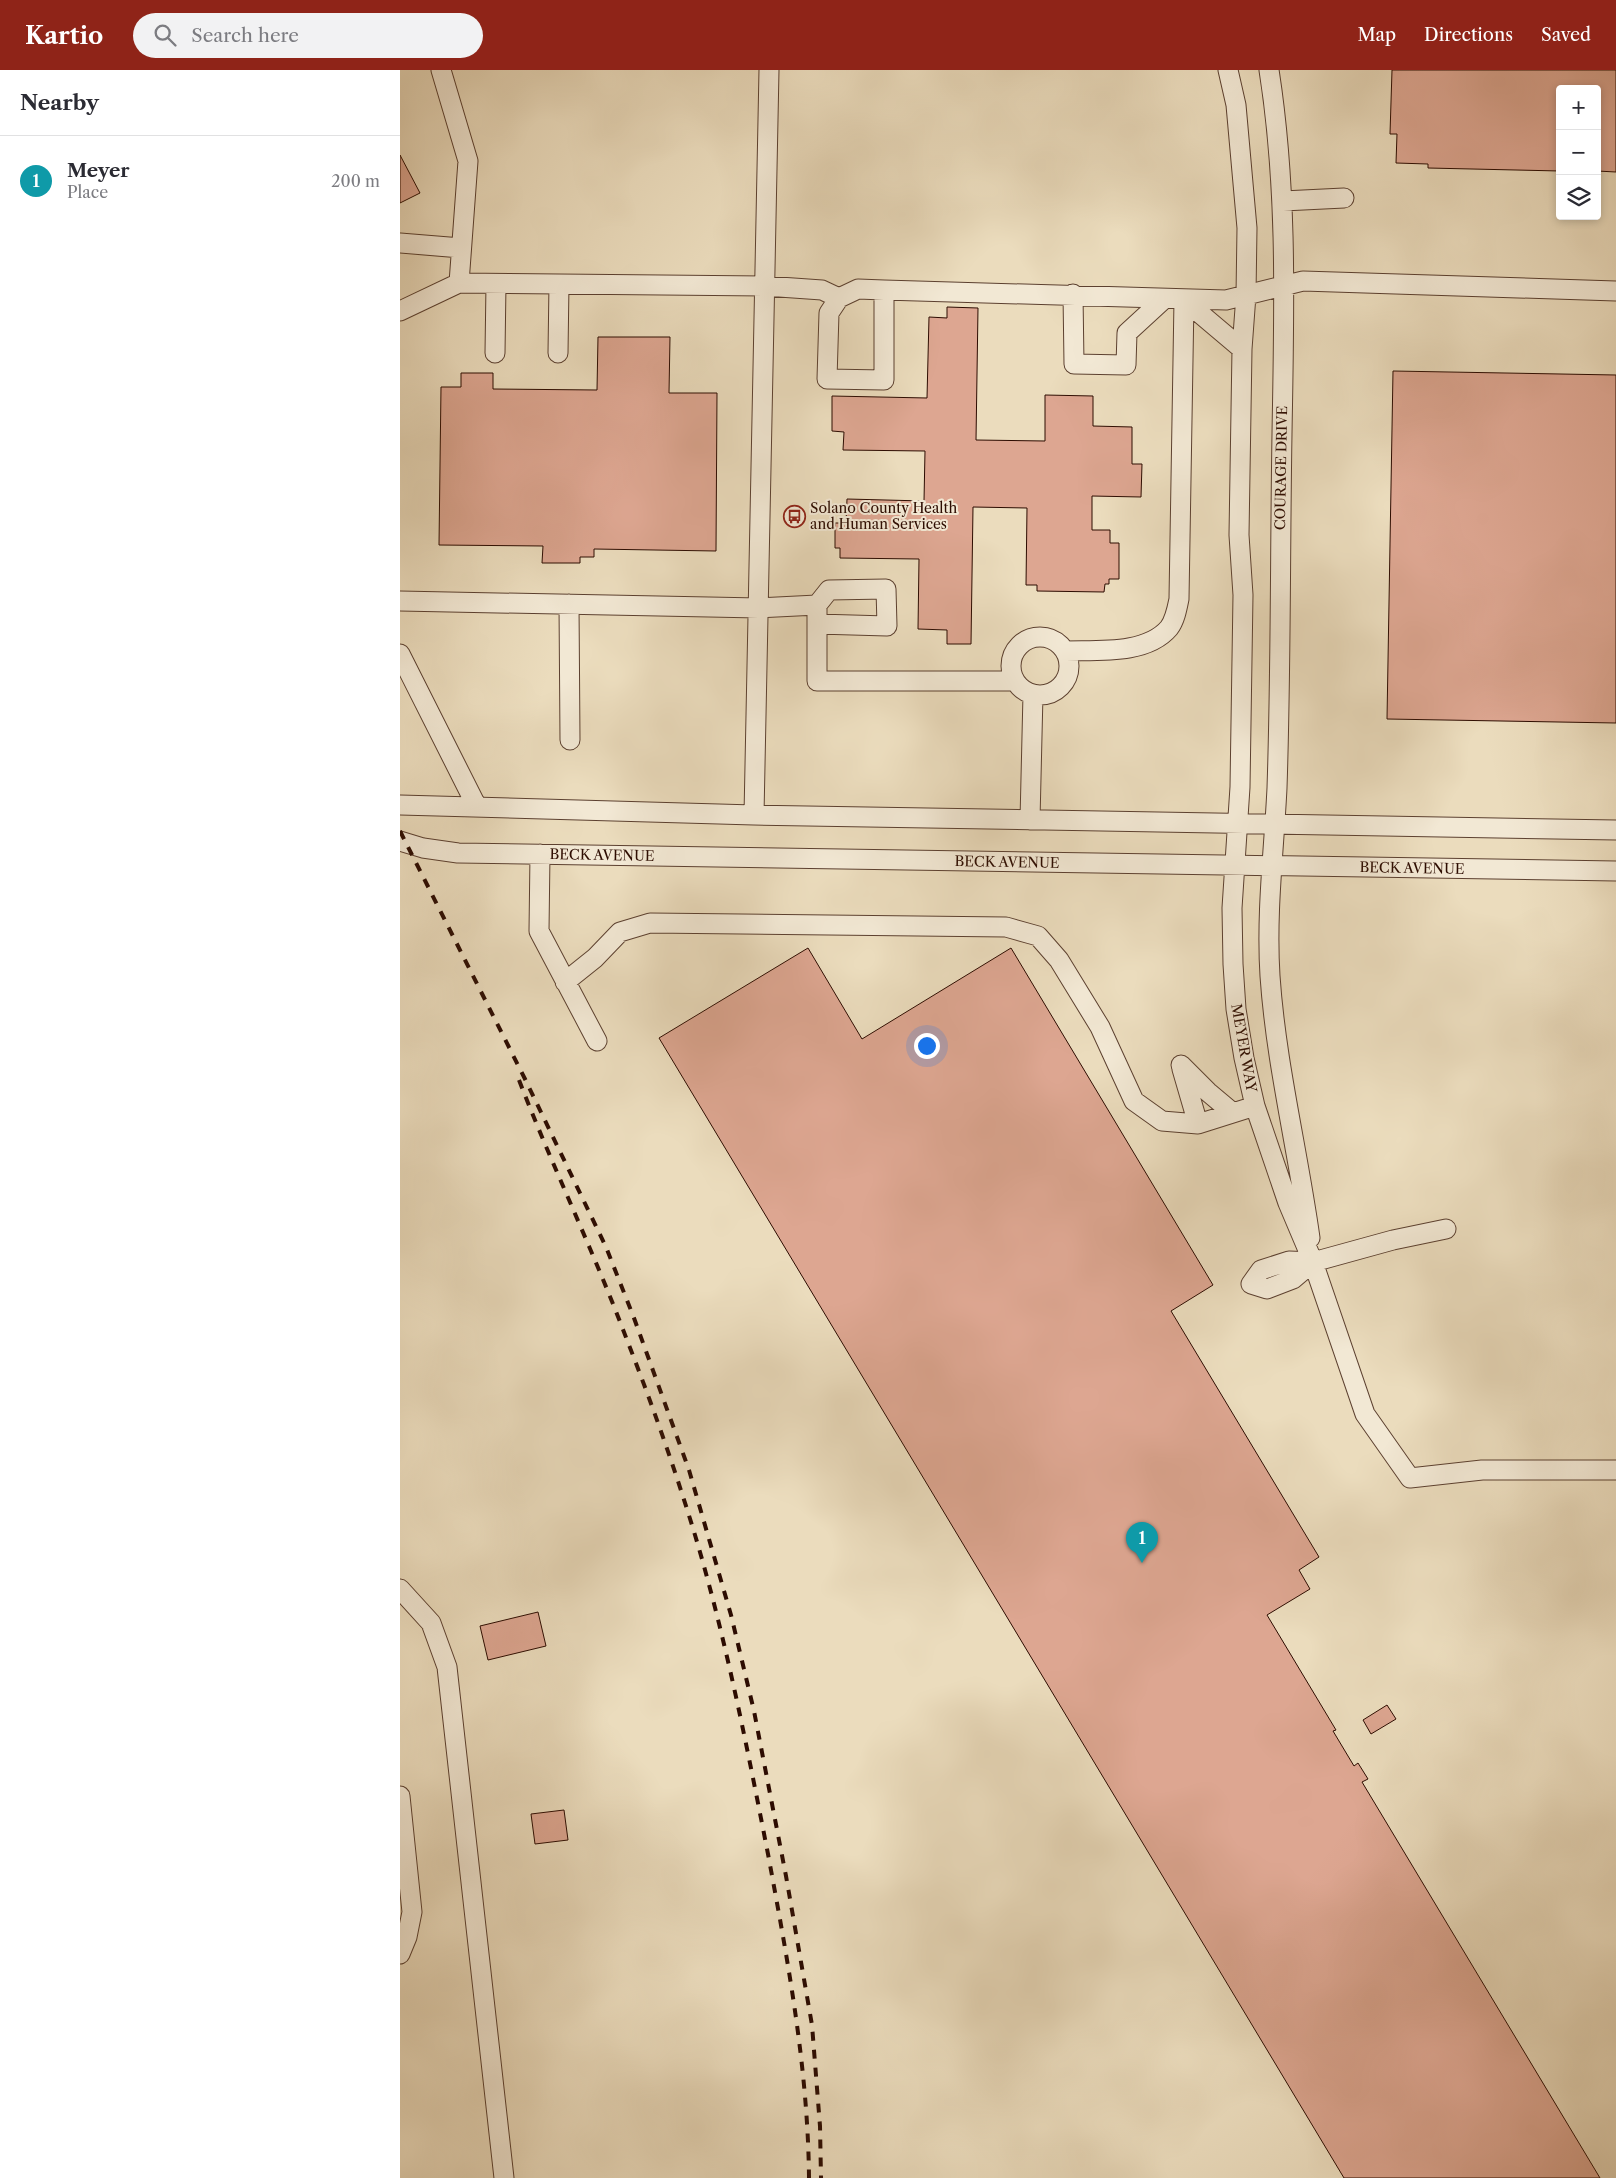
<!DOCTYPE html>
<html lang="en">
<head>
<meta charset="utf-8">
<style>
	:root { --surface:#fff; --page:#f2f2f3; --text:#2b2b33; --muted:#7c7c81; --line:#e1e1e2; --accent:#8f2418 }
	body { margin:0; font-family:"Libre Caslon Text",serif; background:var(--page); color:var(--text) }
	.controls { position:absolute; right:15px; top:15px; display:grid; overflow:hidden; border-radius:5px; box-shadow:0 2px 8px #0003 }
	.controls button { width:45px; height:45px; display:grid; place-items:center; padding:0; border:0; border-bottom:1px solid var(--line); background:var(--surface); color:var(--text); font:25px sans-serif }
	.you { position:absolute; left:526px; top:975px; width:18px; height:18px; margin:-12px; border:4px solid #fff; border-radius:50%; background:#1a73e8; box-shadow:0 0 0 8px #1a73e833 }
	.badge { display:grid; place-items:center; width:32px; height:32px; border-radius:50%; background:var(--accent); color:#fff; font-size:16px; font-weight:700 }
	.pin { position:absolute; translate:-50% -41px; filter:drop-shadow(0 1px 2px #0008) }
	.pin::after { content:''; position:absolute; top:26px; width:18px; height:15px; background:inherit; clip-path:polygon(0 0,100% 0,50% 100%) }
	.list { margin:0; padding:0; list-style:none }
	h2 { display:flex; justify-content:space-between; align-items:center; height:65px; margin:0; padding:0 20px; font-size:21px }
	h2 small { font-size:16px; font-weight:400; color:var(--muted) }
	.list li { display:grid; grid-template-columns:32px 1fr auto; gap:15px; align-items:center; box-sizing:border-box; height:90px; padding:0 20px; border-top:1px solid var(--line) }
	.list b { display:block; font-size:19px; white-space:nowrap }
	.list p { margin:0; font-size:16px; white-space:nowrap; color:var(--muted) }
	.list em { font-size:16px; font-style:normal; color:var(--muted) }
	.icon { flex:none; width:28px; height:28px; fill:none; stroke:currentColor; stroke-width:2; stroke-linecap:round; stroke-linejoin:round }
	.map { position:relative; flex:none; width:1216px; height:2108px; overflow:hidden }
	header { display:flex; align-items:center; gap:30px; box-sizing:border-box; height:70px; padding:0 25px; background:var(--accent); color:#fff }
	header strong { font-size:24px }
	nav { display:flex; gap:28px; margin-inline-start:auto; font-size:18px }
	.search { width:350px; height:45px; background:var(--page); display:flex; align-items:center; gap:12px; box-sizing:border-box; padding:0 18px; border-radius:28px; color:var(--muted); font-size:19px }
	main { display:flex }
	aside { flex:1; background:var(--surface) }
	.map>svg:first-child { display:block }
	.building { fill:#dda691; stroke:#2d0c01 }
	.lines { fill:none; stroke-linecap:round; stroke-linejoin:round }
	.minor-casing { stroke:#5c4030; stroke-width:21 }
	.minor { stroke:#f2e8d4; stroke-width:19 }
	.rail { stroke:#2d0c01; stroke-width:4; stroke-dasharray:9 9; stroke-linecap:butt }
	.labels { text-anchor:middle; stroke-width:4; stroke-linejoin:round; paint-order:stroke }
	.street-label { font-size:14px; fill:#2d0c01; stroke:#f2e8d4 }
	.poi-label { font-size:14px; fill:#2d0c01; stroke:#f2e8d4; text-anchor:start }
</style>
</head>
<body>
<header>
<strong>Kartio</strong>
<div class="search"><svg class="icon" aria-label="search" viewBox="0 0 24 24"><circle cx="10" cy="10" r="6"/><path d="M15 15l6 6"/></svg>Search here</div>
<nav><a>Map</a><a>Directions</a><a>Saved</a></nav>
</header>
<main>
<aside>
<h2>Nearby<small></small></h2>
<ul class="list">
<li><span class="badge" style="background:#0f9aa8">1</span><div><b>Meyer</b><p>Place</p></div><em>200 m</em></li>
</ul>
</aside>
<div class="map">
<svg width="1216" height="2108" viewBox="0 0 1216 2108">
	<rect width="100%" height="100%" fill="#ebdcbd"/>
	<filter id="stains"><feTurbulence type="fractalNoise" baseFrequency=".004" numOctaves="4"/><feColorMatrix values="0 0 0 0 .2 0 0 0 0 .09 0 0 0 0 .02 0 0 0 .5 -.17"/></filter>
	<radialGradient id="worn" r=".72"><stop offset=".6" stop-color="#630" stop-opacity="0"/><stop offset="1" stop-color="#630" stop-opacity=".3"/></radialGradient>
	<path class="building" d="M992 0H1216V102L1197 101V19H1160V101L1028 98V94L996 93 997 64H990Z
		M0 85 20 123 0 133Z
		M547 237 578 238 576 370 645 371V325L693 326V356L732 357V394H742L741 427 692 426V460H710V473H719V509H709V514H705L704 522 637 521V515H626L627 438 573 437 571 574H547V560L518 559 519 489 440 488V478H435V453H446L447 429 524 431 525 381 443 380 444 362 432 361V326L527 328 529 247 547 248Z
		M198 267H270L269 323H317L316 481 194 479V487H180V493H142L143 476 39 475 41 317H61V303H93V319L197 320Z
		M993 301 1216 305V653L987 649Z
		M408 878 462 969 611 878 813 1215 771 1241 919 1487 899 1500 910 1519 867 1545 936 1660 933 1661 954 1696 958 1693 968 1709 962 1712 1200 2108H944L259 968Z
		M138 1542 146 1576 88 1590 80 1556Z
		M987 1635 996 1649 971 1664 963 1650Z
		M164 1740 168 1770 135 1774 131 1744Z"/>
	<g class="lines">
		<defs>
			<path id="minor" d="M41 0 68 91 59 213
				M828 0 836 35 847 158 846 225 842 279 839 465 843 525 840 717 832 838 833 894 836 939 844 988 855 1036 888 1133 913 1192 965 1344 1010 1408 1082 1400H1216
				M869 0C888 121 884 242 882 364 880 482 881 600 877 718 874 780 866 843 870 906 876 994 898 1081 910 1168
				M883 131 944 128
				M0 173 61 178
				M484 220V310L427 309 429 243 439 228 458 219 484 220 826 230 903 211 1216 221
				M673 224 674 294 726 295 727 263 764 229
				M784 230 842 279
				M0 241 59 213 365 216 422 220 439 228
				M95 283 96 214
				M158 283 159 214
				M0 531 359 538 417 535V611H615
				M169 534 170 670
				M417 535 429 520 486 519 487 556 417 554
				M611 596a29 29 0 1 1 58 0a29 29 0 1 1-58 0Z
				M666 581C697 580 746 585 769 558 775 550 777 539 779 529L784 230
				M0 584 77 737
				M0 735 354 745 1216 760
				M354 745 369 0
				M630 750 633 624
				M0 771 23 778 58 783 1216 801
				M140 784 139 861 197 971
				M165 912 195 888 220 862 250 853 606 857 638 866 659 890 700 957 734 1031 762 1051 798 1054 855 1036
				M781 995 808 1022 833 1043
				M782 999 798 1054
				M913 1192 893 1209 867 1219 851 1214 861 1200 889 1191 913 1192 993 1170 1046 1159
				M0 1519 31 1553 47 1597 104 2108
				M0 1726 12 1842 7 1867 0 1884"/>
		</defs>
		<use href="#minor" class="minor-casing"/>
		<use href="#minor" class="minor"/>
		<path class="rail" d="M0 761 125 1009 206 1177 234 1248 289 1400 331 1545 354 1641 386 1806 412 1955 420 2056 421 2108
			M119 1010C153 1098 194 1182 227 1270 252 1334 275 1399 295 1465 326 1569 347 1677 368 1784 388 1892 408 1998 409 2108"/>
	</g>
	<defs>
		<symbol id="bus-ring" viewBox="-11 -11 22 22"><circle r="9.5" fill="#f2e8d4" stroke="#8f2418" stroke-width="1.5"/><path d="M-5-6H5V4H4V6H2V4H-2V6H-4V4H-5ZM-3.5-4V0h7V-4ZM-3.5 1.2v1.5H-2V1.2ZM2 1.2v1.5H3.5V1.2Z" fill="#8f2418"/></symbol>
	</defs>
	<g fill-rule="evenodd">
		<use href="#bus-ring" x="382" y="434" width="25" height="25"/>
	</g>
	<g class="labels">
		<g class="street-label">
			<text transform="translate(881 398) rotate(-89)" y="5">COURAGE DRIVE</text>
			<text transform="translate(202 785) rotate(1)" y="5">BECK AVENUE</text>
			<text transform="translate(607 792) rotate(1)" y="5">BECK AVENUE</text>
			<text transform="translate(1012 798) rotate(1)" y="5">BECK AVENUE</text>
			<text transform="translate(844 978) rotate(80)" y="5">MEYER WAY</text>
		</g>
		<g class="poi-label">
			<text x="410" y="443">Solano County Health<tspan x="410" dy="16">and Human Services</tspan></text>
		</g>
	</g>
	<rect width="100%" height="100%" filter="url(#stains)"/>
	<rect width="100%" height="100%" fill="url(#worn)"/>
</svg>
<div class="controls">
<button>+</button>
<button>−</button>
<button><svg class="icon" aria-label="layers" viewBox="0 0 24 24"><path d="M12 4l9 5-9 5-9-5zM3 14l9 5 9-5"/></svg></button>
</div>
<div class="you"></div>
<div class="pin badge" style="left:742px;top:1493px;background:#0f9aa8">1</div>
</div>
</main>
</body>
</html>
